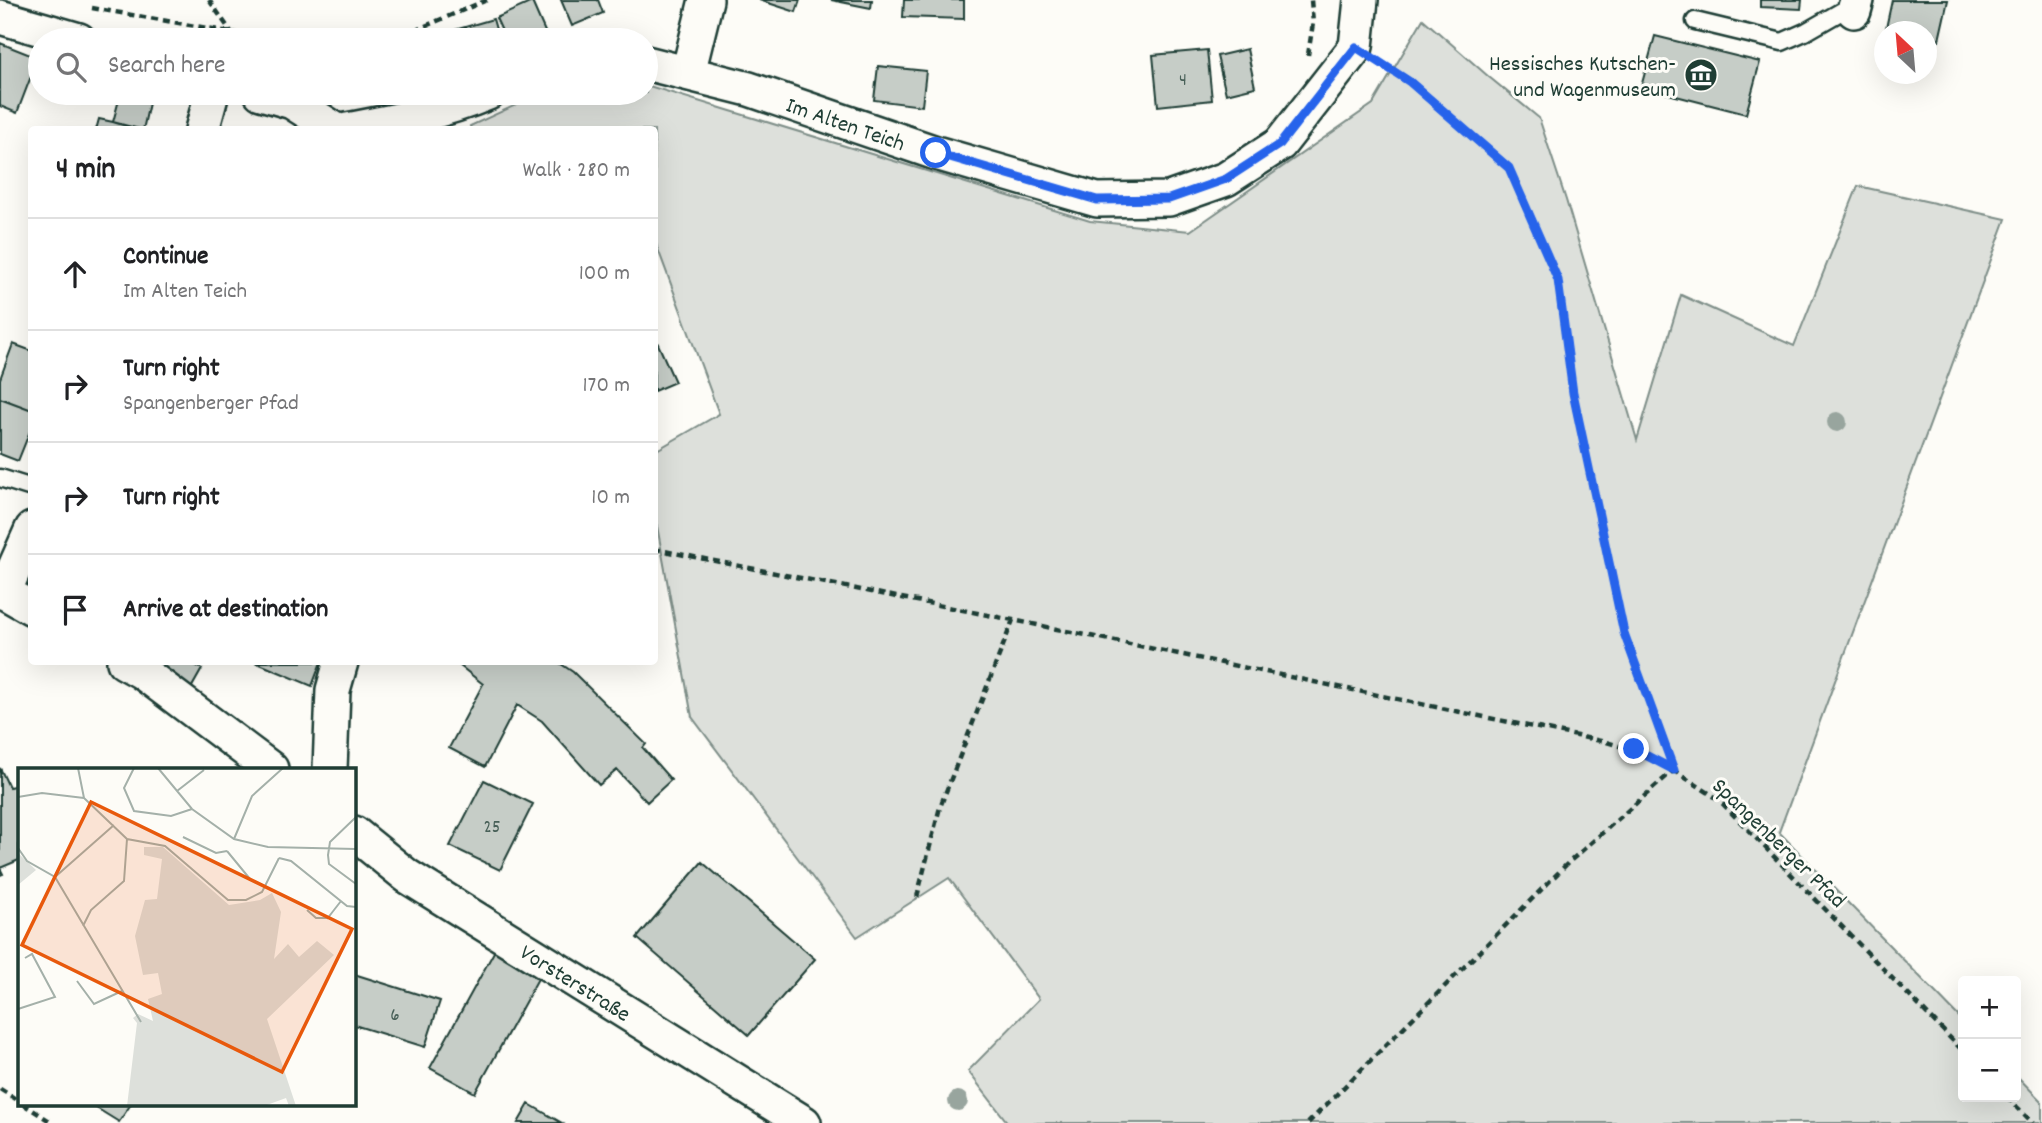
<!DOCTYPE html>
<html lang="en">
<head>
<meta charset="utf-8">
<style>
	:root { --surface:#fff; --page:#f6f6f6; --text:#202124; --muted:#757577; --line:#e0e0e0 }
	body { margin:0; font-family:Dekko,sans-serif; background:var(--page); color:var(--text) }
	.controls { position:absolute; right:21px; bottom:21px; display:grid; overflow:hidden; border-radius:7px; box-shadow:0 7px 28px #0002 }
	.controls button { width:63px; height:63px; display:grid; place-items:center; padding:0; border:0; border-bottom:2px solid var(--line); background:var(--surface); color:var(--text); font:35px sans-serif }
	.compass { position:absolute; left:1874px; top:21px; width:63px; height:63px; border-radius:50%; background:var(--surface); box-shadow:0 7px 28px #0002; rotate:334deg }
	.stop { position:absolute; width:21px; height:21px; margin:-16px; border:5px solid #2563eb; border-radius:50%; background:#fff }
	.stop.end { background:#2563eb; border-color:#fff; box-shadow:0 2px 7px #0008 }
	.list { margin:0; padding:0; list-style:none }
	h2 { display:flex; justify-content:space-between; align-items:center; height:91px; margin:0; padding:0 28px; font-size:30px }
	h2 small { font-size:23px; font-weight:400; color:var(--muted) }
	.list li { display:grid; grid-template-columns:46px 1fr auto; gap:21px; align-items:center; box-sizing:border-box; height:112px; padding:0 28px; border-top:2px solid var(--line) }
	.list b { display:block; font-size:26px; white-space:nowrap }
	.list p { margin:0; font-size:23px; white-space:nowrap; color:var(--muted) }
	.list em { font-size:23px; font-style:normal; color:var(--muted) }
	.icon { flex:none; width:38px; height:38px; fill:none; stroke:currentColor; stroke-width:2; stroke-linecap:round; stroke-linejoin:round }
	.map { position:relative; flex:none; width:2042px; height:1123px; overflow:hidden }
	.search { position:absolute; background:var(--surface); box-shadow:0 7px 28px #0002; left:28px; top:28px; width:630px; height:77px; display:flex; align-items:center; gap:18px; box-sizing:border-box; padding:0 24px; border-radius:38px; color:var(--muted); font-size:26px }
	.panel { position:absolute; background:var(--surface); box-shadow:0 7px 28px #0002; left:28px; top:126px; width:630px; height:539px; border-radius:7px }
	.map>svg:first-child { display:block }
	.green { fill:#dde0db; stroke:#7e8e88; stroke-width:2 }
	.building { fill:#c6cdc7; stroke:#1f3d34; stroke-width:2 }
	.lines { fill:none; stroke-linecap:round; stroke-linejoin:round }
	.service-casing { stroke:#1f3d34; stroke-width:21 }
	.minor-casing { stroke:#1f3d34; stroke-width:38 }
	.path { stroke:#1f3d34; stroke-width:4.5; stroke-dasharray:7 5; stroke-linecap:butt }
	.service { stroke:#fdfcf7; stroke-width:16 }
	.minor { stroke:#fdfcf7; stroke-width:33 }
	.tree { fill:#98a59e }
	.route { stroke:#2563eb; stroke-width:9 }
	.labels { text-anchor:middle; stroke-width:6; stroke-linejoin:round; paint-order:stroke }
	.number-label { font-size:19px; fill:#496159 }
	.poi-label { font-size:23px; fill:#1f3d34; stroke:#fdfcf7; text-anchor:end }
	.street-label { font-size:23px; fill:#1f3d34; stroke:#fdfcf7 }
	.inset-road { fill:none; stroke:#a4b0a9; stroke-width:2 }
	.view { fill:#e8590c; fill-opacity:0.15; stroke:#e8590c; stroke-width:3.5 }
	.inset-edge { fill:none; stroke:#1f3d34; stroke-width:3.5 }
</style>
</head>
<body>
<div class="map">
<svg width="2042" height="1123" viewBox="0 0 2042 1123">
	<rect width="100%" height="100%" fill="#fdfcf7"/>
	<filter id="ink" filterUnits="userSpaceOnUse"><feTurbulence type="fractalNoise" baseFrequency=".0143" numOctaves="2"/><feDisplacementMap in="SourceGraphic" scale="14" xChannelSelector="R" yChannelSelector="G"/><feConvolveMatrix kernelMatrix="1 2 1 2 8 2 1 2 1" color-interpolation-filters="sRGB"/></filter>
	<g filter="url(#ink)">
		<path class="green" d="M1423 19 1489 77 1539 118 1566 200 1637 440 1681 295 1794 346 1858 186 2006 219 1779 832 1963 1021V1097H2016V1075L2042 1102V1123H1008L968 1071 1039 999 949 878 857 937 692 717 655 515V451L719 414 655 241 654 130H471L470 126 542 93H646V85L1090 221 1190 231 1373 104Z"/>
		<path class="building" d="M561 0H598L603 13 572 26Z
			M759 0H800L796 12Z
			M831 0H872L871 8Z
			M904 0H964V19L903 17Z
			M1760 0H1802L1801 9 1760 7Z
			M1892 0H1948L1939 40 1926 37V32H1903L1886 28Z
			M532 2 546 34 531 40H506L496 18Z
			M493 19 499 40H420Z
			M1655 36 1760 62 1746 114 1641 87Z
			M0 43 38 58 17 113 0 106Z
			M1247 49 1255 87 1226 94 1217 56Z
			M1207 50 1212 100 1158 106 1153 55Z
			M878 66 926 71 922 106 874 100Z
			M120 96 149 103 143 130 113 122Z
			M99 119 113 122 139 130H96Z
			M654 335 675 382 654 391Z
			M13 344 32 351V410L0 398V379Z
			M0 398 32 410V426L18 461 0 454Z
			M138 662H190L202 669 189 692Z
			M255 662H321L312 686Z
			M455 662H558L573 672 646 744 643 748 671 780 647 802 617 770 599 785 542 721 517 705 485 767 449 748 483 684Z
			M0 768 9 787 19 785V860L0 868 3 874 0 875Z
			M484 780 533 804 500 870 450 846Z
			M702 862 815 959 749 1035 637 938Z
			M495 950 540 975 475 1093 430 1068Z
			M354 974 440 1001 425 1047 354 1025Z
			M90 1104H131L119 1122Z
			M529 1104 562 1123H518Z"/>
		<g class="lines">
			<defs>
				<path id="service" d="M1695 21 1782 42 1807 31 1856 3
					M0 478 32 488"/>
				<path id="minor" d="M1854 11 1857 0
					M0 17 79 40
					M646 63 749 89 936 153 1097 200 1169 199 1226 179 1280 144 1356 47 1361 0
					M688 73 706 0
					M261 93 292 102 336 130
					M202 130 212 93
					M347 130C395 121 443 112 488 93
					M0 592H4L32 608
					M4 592 32 529
					M124 662 142 672 271 769
					M330 769 333 690 341 662
					M354 833 407 876 804 1123"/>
			</defs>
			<use href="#service" class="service-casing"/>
			<use href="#minor" class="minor-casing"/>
			<path class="path" d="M209 0 232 33 240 40
				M92 8 276 40
				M392 40 487 0
				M1308 55 1313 23 1311 0
				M1381 63 1410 81 1509 168 1558 280 1573 392 1624 633 1674 769
				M654 549 1013 620 1606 742C1651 754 1680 774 1718 799L1963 1051
				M917 897 940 807 1013 620
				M0 1089 19 1101
				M2007 1097 2033 1123
				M23 1104 53 1123
				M1308 1123 1568 863 1674 770"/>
			<use href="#service" class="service"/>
			<use href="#minor" class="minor"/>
		</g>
		<g class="tree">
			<circle cx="1837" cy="422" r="10"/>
			<circle cx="958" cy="1101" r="10"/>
		</g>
	</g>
	<g class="lines" filter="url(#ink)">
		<path class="route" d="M936 153 1097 200 1169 199 1226 179 1280 144 1356 47 1410 82 1509 168 1558 280 1573 393 1624 633 1674 770 1634 749"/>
	</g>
	<defs>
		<symbol id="museum-disc" viewBox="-11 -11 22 22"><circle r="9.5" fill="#1f3d34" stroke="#fdfcf7"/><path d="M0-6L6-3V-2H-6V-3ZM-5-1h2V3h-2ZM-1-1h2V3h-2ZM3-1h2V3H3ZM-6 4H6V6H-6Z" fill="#fff"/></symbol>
	</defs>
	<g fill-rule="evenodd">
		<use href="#museum-disc" x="1682" y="56" width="38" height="38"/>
	</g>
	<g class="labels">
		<g class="number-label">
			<text x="1183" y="85">4</text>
			<text x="492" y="832">25</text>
			<text x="395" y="1020">6</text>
		</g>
		<g class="poi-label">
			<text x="1676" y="70">Hessisches Kutschen-<tspan x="1676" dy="26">und Wagenmuseum</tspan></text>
		</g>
		<g class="street-label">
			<text transform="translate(846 123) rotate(19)" y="8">Im Alten Teich</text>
			<text transform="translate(1780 842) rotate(44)" y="8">Spangenberger Pfad</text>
			<text transform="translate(576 982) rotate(32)" y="8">Vorsterstraße</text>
		</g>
	</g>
	<g transform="translate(18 768)">
		<rect width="338" height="338" fill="#fdfcf7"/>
		<path d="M126 79H145L211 137 242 132 254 125 263 144 256 191 270 176 281 189 299 173 316 187 249 251 278 338H271L268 330 246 338H109L119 255 115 250 120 246 135 253 130 231 144 226 140 205 125 207 117 168 127 132 139 131 144 91 126 87ZM0 85 18 102 0 117Z" fill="#dde0db"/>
		<path class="inset-road" d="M60 0 66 30 109 71 147 78 210 132H228L244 124 261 90M116 0 106 20 116 43 153 48 174 41M140 0 174 41 216 71 250 79 338 81M159 23 186 2M0 29 24 25 66 30M338 49 312 74 310 87 311 96 338 116M165 69 198 85 209 83M216 71 234 28 265 0M0 80 9 93 37 109 123 254M209 83 232 111M261 90 273 93 329 138 338 139M37 109 96 57M289 142 298 150H310M309 151 323 133M65 158 73 142 106 113 109 71M59 213 76 236 104 223M0 241 37 229 14 186 7 190"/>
		<path class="view" d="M73 34 334 161 264 304 4 177Z"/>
		<rect width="338" height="338" class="inset-edge"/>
	</g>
</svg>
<div class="controls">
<button>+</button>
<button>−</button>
</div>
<svg class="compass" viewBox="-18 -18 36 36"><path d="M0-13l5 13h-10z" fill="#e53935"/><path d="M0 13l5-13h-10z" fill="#757577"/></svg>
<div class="stop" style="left:936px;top:153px"></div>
<div class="stop end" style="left:1634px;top:749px"></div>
<div class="search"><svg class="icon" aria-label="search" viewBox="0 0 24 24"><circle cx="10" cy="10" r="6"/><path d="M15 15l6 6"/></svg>Search here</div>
<section class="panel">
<h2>4 min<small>Walk · 280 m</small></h2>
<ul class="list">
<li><svg class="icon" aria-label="ahead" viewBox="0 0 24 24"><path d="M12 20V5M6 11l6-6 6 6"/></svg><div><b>Continue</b><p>Im Alten Teich</p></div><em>100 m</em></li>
<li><svg class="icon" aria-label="right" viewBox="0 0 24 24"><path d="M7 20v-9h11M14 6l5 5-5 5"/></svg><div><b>Turn right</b><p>Spangenberger Pfad</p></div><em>170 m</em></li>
<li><svg class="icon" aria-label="right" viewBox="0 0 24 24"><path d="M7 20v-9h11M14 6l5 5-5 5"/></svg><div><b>Turn right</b></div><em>10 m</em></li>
<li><svg class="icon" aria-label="arrive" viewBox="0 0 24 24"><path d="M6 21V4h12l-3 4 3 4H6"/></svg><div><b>Arrive at destination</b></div></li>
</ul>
</section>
</div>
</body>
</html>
